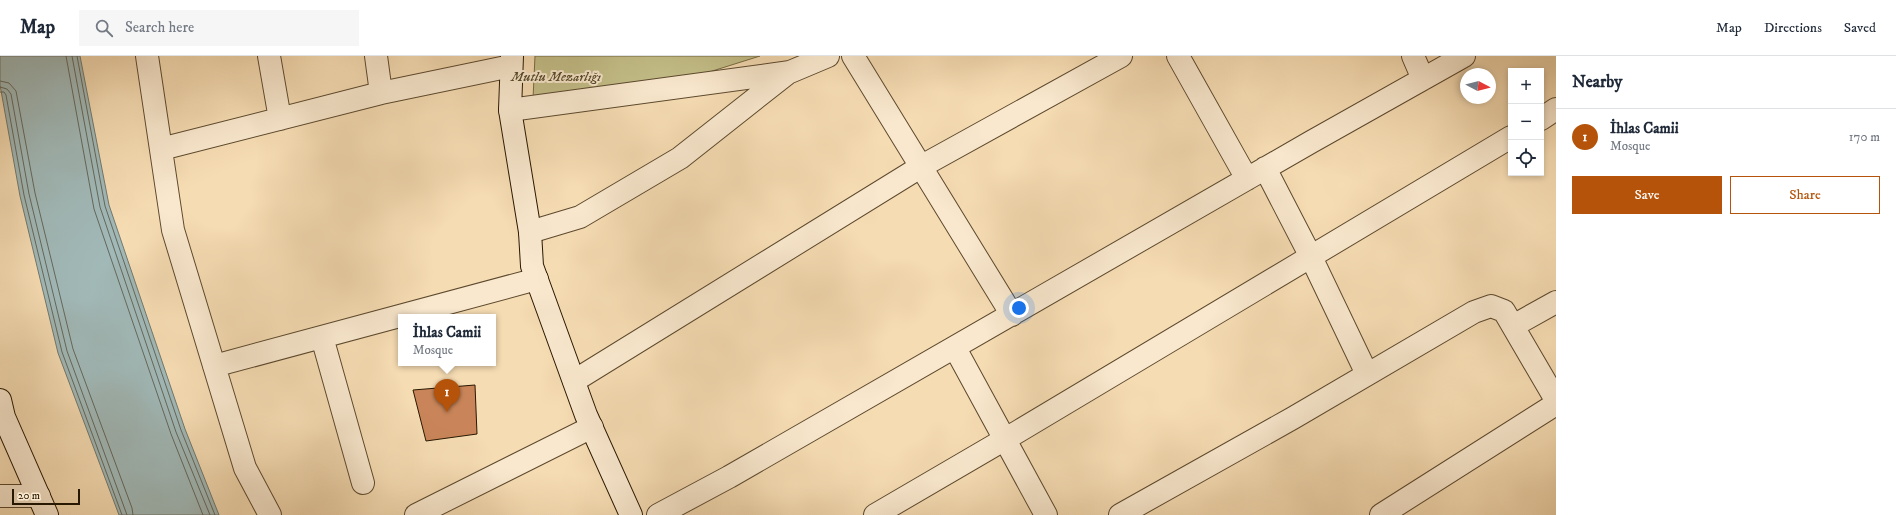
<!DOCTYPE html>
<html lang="en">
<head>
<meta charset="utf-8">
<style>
	:root { --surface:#fff; --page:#f6f6f7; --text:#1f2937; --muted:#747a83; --line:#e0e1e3; --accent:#b45309 }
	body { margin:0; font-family:"IM FELL DW Pica",serif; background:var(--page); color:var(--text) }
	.controls { position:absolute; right:12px; top:12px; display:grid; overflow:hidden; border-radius:0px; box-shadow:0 2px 6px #0003 }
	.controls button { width:36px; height:36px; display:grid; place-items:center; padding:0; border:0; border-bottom:1px solid var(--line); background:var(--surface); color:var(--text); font:20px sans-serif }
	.compass { position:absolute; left:1460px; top:12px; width:36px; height:36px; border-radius:50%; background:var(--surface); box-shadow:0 2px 6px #0003; rotate:97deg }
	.scale { position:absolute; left:12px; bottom:10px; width:68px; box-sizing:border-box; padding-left:4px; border:2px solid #281801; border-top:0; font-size:11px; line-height:14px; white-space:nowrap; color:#281801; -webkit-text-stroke:3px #f9e8ce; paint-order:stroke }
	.you { position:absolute; left:1019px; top:252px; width:14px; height:14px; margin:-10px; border:3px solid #fff; border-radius:50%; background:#1a73e8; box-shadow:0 0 0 6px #1a73e833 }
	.badge { display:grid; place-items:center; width:26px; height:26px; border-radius:50%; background:var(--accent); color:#fff; font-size:13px; font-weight:700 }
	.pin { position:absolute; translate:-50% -33px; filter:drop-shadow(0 1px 2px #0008) }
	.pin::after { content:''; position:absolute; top:21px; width:14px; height:12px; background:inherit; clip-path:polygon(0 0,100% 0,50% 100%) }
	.popup { position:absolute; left:398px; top:258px; width:98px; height:52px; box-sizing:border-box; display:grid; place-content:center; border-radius:0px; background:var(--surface); filter:drop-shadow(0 1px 3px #0005); font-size:13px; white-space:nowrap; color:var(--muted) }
	.popup b { font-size:15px; color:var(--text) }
	.popup::after { content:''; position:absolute; left:50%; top:100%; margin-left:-8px; border:8px solid transparent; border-top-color:var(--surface) }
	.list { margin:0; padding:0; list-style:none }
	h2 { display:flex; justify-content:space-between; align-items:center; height:52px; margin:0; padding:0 16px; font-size:17px }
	h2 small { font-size:13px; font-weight:400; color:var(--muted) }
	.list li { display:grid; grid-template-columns:26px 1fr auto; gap:12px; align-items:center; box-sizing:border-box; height:56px; padding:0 16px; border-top:1px solid var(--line) }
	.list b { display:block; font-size:15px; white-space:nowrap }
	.list p { margin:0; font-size:13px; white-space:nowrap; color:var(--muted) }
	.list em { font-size:13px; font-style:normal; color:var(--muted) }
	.actions { display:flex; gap:8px; padding:12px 16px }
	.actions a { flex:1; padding:9px 0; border:1px solid var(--accent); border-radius:0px; text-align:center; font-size:14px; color:var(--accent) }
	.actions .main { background:var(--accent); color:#fff }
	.icon { flex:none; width:22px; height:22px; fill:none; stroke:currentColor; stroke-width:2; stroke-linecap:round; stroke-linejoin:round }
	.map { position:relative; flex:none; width:1556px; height:459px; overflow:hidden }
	header { display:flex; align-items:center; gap:24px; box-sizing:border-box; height:56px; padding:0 20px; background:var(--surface); border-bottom:1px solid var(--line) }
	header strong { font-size:19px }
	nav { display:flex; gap:22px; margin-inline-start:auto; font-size:14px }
	.search { width:280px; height:36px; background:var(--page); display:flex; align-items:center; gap:10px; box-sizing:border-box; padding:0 14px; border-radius:0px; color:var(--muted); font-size:15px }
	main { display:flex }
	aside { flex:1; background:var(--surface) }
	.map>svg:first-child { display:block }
	.green { fill:#c3be88; stroke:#766b44 }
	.water { fill:#a1b9b8; stroke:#71796f }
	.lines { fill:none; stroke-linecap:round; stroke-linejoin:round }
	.shore { stroke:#64685c; stroke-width:1 }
	.building { fill:#c98559; stroke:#281801 }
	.street-casing { stroke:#5c492e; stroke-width:24 }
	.secondary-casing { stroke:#281801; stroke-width:24 }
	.street { stroke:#f9e8ce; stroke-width:22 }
	.secondary { stroke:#f9e8ce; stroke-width:22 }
	.labels { text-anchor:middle; stroke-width:4; stroke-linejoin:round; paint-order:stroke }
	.park-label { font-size:14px; font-style:italic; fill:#564a2a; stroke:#f9e8ce }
</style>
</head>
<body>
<header>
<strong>Map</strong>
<div class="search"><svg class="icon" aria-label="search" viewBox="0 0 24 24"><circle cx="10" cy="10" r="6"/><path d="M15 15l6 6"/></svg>Search here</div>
<nav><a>Map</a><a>Directions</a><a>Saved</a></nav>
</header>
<main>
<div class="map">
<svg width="1556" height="459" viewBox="0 0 1556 459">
	<rect width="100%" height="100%" fill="#f6dcb3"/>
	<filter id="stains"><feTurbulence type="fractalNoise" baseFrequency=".005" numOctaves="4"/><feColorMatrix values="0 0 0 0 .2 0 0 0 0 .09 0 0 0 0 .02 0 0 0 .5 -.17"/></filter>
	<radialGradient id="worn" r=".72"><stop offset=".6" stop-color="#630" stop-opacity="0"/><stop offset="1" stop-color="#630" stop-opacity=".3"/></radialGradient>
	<path class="green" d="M535 0H760L706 17 533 43Z"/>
	<path class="water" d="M0 0H80L109 149 185 373 219 459H119L58 297 20 140 0 29Z"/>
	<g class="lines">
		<path class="shore" d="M66 0 94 153 171 378 203 459
			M72 0 100 151 176 376 210 459
			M77 0 105 150 181 374 215 459
			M0 25 9 27 16 35 35 137 73 293 132 452 133 459
			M0 31 7 33 11 38 29 138 67 295 127 459
			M0 36H4L6 39 24 139 62 296 122 459"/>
	</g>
	<path class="building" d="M475 329 477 378 426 385 413 334Z"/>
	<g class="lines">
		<defs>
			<path id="street" d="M147 0 173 174 245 412 270 459
				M269 0 280 63
				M376 0 381 37
				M853 0 1012 259
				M1178 0 1247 123
				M1413 0 1423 23
				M510 54 790 16 828 0
				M1541 63 1556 53
				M161 93 381 37 511 10
				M1265 112 1311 201 1367 318
				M530 176 580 161 680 102 789 16
				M1513 270 1556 246
				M322 281 363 427
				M955 292 1046 459
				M214 310 537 223
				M574 325 922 110 1121 0
				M0 440H39
				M416 459 592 371
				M658 459 729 421 1311 86 1464 0
				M875 459 1019 375 1511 81
				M1120 459 1293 362 1474 256 1491 250 1504 255 1556 344
				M1381 459 1556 348"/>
			<path id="secondary" d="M512 0 510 54 530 176 532 210 586 359 631 459
				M0 344 4 361 47 459"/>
		</defs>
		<use href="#street" class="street-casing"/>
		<use href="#secondary" class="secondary-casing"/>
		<use href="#street" class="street"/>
		<use href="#secondary" class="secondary"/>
	</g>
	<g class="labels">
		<g class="park-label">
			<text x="556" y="25">Mutlu Mezarlığı</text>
		</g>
	</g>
	<rect width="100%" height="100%" filter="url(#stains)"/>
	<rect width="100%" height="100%" fill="url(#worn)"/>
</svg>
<div class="controls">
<button>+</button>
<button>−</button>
<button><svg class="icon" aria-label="locate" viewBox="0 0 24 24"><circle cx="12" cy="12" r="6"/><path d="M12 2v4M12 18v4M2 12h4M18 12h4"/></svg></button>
</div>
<svg class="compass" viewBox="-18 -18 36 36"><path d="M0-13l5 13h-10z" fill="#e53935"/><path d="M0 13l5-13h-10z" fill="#747a83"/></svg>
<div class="scale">20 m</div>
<div class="you"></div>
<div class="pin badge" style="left:447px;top:356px">1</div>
<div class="popup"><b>İhlas Camii</b>Mosque</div>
</div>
<aside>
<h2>Nearby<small></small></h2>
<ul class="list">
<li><span class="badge">1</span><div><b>İhlas Camii</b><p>Mosque</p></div><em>170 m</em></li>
</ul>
<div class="actions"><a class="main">Save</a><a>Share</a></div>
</aside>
</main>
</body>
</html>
